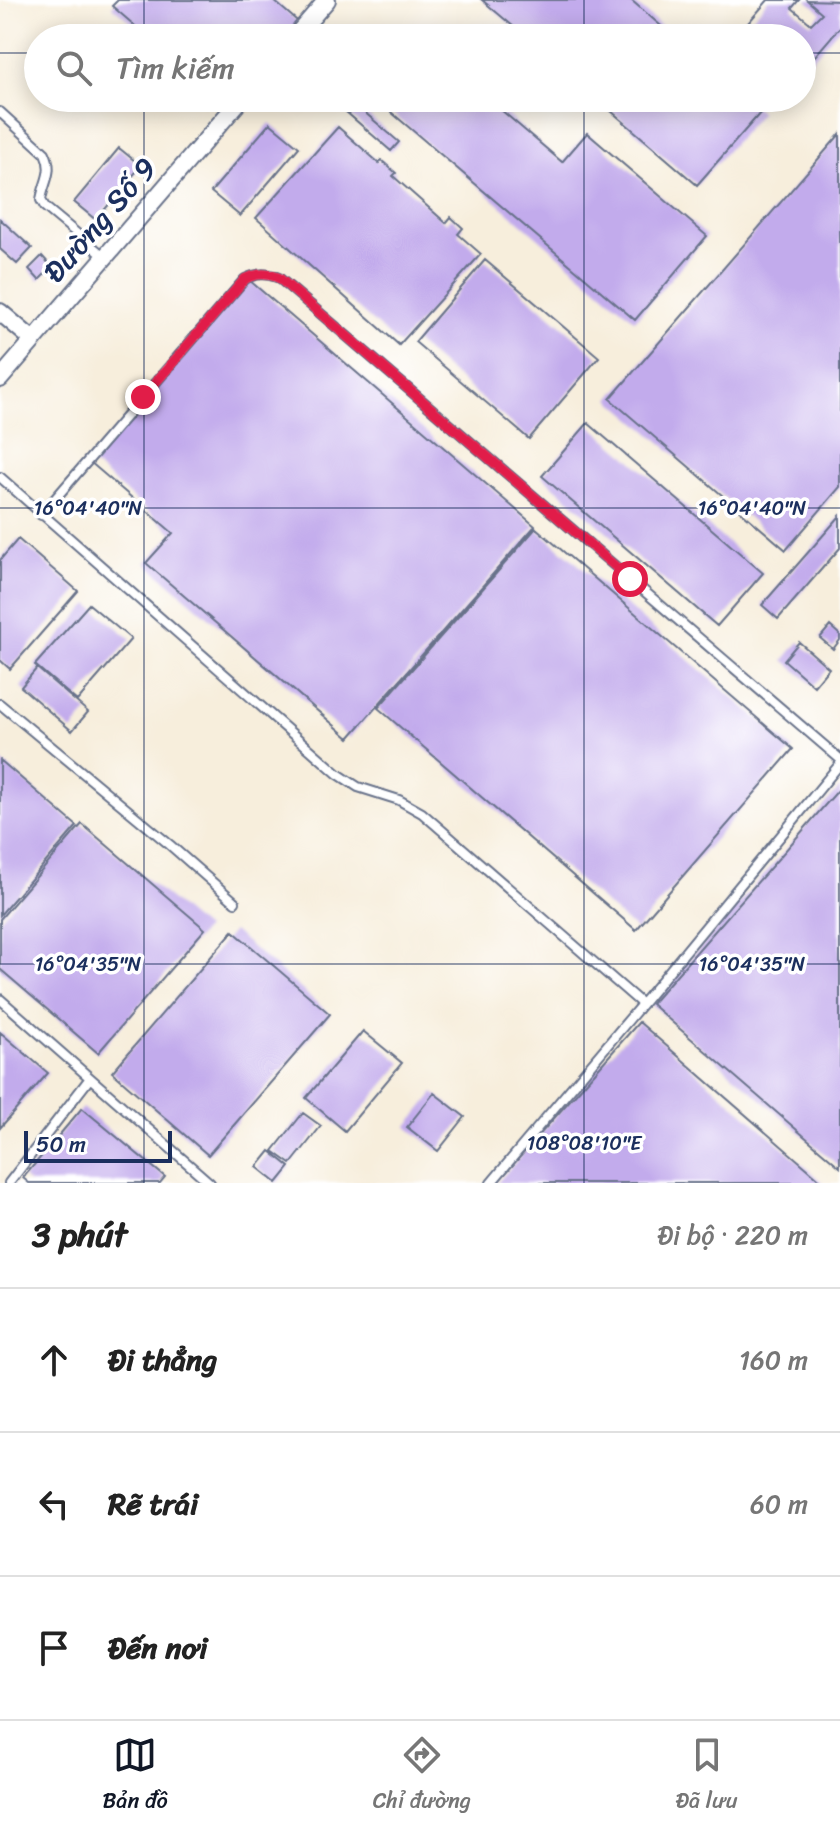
<!DOCTYPE html>
<html lang="vi">
<head>
<meta charset="utf-8">
<style>
	:root { --surface:#fff; --page:#f6f6f6; --text:#222; --muted:#767676; --line:#e0e0e0; --accent:#111827 }
	body { margin:0; font-family:Sriracha,sans-serif; background:var(--page); color:var(--text) }
	.scale { position:absolute; left:24px; bottom:20px; width:148px; box-sizing:border-box; padding-left:8px; border:4px solid #1b2f5e; border-top:0; font-size:22px; line-height:28px; white-space:nowrap; color:#1b2f5e; -webkit-text-stroke:6px #fff; paint-order:stroke }
	.stop { position:absolute; width:24px; height:24px; margin:-18px; border:6px solid #e11d48; border-radius:50%; background:#fff }
	.stop.end { background:#e11d48; border-color:#fff; box-shadow:0 2px 8px #0008 }
	.list { margin:0; padding:0; list-style:none }
	h2 { display:flex; justify-content:space-between; align-items:center; height:104px; margin:0; padding:0 32px; font-size:34px }
	h2 small { font-size:26px; font-weight:400; color:var(--muted) }
	.list li { display:grid; grid-template-columns:52px 1fr auto; gap:24px; align-items:center; box-sizing:border-box; height:144px; padding:0 32px; border-top:2px solid var(--line) }
	.list b { display:block; font-size:30px; white-space:nowrap }
	.list em { font-size:26px; font-style:normal; color:var(--muted) }
	.icon { flex:none; width:44px; height:44px; fill:none; stroke:currentColor; stroke-width:2; stroke-linecap:round; stroke-linejoin:round }
	.map { position:relative; flex:none; width:840px; height:1183px; overflow:hidden }
	.search { position:absolute; background:var(--surface); box-shadow:0 4px 20px #0003; left:24px; right:24px; top:24px; height:88px; display:flex; align-items:center; gap:20px; box-sizing:border-box; padding:0 28px; border-radius:44px; color:var(--muted); font-size:30px }
	.sheet { height:536px; background:var(--surface) }
	nav { display:flex; justify-content:space-around; align-items:center; box-sizing:border-box; height:112px; border-top:2px solid var(--line); background:var(--surface); font-size:22px; color:var(--muted) }
	nav a { display:grid; justify-items:center; gap:4px }
	nav .on { color:var(--accent) }
	.map>svg:first-child { display:block }
	.building { fill:#c2abec }
	.lines { fill:none; stroke-linecap:round; stroke-linejoin:round }
	.service-casing { stroke:#68728a; stroke-width:12 }
	.minor-casing { stroke:#68728a; stroke-width:20 }
	.service { stroke:#fff; stroke-width:8 }
	.minor { stroke:#fff; stroke-width:16 }
	.route { stroke:#e11d48; stroke-width:10 }
	.ticks { fill:none; stroke:#1b2f5e; stroke-width:2; stroke-opacity:0.45 }
	.labels { text-anchor:middle; stroke-width:7; stroke-linejoin:round; paint-order:stroke }
	.street-label { font-size:30px; fill:#1b2f5e; stroke:#fff }
	.ticks-label { font-size:20px; text-anchor:middle; fill:#1b2f5e; stroke:#fff; stroke-width:7; stroke-linejoin:round; paint-order:stroke }
</style>
</head>
<body>
<div class="map">
<svg width="840" height="1183" viewBox="0 0 840 1183">
	<rect width="100%" height="100%" fill="#fff"/>
	<filter id="ink" filterUnits="userSpaceOnUse"><feTurbulence type="fractalNoise" baseFrequency=".0125" numOctaves="2"/><feDisplacementMap in="SourceGraphic" scale="16" xChannelSelector="R" yChannelSelector="G"/><feConvolveMatrix kernelMatrix="1 2 1 2 8 2 1 2 1" color-interpolation-filters="sRGB"/></filter>
	<filter id="wash" filterUnits="userSpaceOnUse"><feTurbulence type="fractalNoise" baseFrequency=".006" numOctaves="4" result="noise"/><feDisplacementMap in="SourceGraphic" scale="32" xChannelSelector="R" yChannelSelector="G"/><feGaussianBlur stdDeviation="1.8" result="paint"/><feColorMatrix in="noise" values="0 0 0 0 0 0 0 0 0 0 0 0 0 0 0 0 0 1.4 0 .05"/><feComposite in="paint" operator="in"/></filter>
	<g filter="url(#wash)">
		<rect width="100%" height="100%" fill="#f7eedc"/>
		<g id="blocks">
			<path class="building" d="M118 0H273L303 26 292 38H149L112 6Z
				M482 0H631L675 38H527Z
				M768 0H799L792 8 811 24 822 13 807 0 840 1V27L802 71V38H776L773 35 771 38H735Z
				M330 98H348L399 142 391 151Z
				M393 98H487L562 162 587 133 707 236 635 320 385 107Z
				M596 98H745L761 112 697 185Z
				M270 123 299 147 240 216 211 192Z
				M338 127 379 163 381 160 396 173 393 176 446 223 451 217 463 228 458 234 481 254 399 345 256 218Z
				M840 134V487L786 550 610 399Z
				M119 148 141 166 96 220 74 202Z
				M0 219 32 248 17 264 0 249Z
				M42 256 52 267 39 280 29 269Z
				M485 260 599 357 529 439 415 342Z
				M249 280 535 526 349 738 146 563 173 533 90 462Z
				M588 423 763 573 717 626 542 476Z
				M840 516V548L778 619 762 605Z
				M536 528 793 749 636 930 378 708Z
				M18 539 78 591 10 669 0 660V560Z
				M89 604 131 639 77 701 35 665Z
				M830 626 840 635V640L833 649 820 638Z
				M799 642 829 668 814 686 784 660Z
				M37 668 88 712 72 731 21 687Z
				M0 760 77 826 0 915Z
				M840 788V1167L651 1004Z
				M82 824 205 929 98 1053 0 969V919Z
				M233 931 330 1014 208 1155 112 1072Z
				M639 1022 824 1183H497Z
				M363 1031 402 1063 345 1131 306 1098Z
				M0 1032 48 1073 0 1128Z
				M434 1093 465 1117 438 1151 407 1127Z
				M82 1108 165 1177 160 1183H29L23 1178Z
				M303 1113 321 1126 291 1164 273 1151Z
				M270 1151 290 1167 277 1183 257 1167Z"/>
		</g>
	</g>
	<g filter="url(#ink)">
		<use href="#blocks" fill-opacity="0" stroke="#68728a" stroke-width="2"/>
		<g class="lines">
			<defs>
				<path id="service" d="M0 112 45 153C54 172 44 181 41 200L45 207 105 257
					M0 477 338 774 358 787 399 800 422 813 642 1004
					M41 515 245 279C257 273 266 273 279 278L840 759
					M0 704 170 845 235 902
					M0 999 210 1183
					M9 1183 90 1078
					M491 1183 642 1004 840 764"/>
				<path id="minor" d="M294 38 327 0
					M0 312 33 340
					M0 379 242 98"/>
			</defs>
			<use href="#service" class="service-casing"/>
			<use href="#minor" class="minor-casing"/>
			<use href="#service" class="service"/>
			<use href="#minor" class="minor"/>
		</g>
	</g>
	<g class="lines" filter="url(#ink)">
		<path class="route" d="M143 397 245 279C257 273 266 273 279 278L630 579"/>
	</g>
	<path class="ticks" d="M144 0V38M584 0V38M0 53H38M802 53H840M144 98V1183M584 98V1183M0 508H840M0 964H840"/>
	<g class="labels">
		<g class="street-label">
			<text transform="translate(100 220) rotate(-49)" y="10">Đường Số 9</text>
		</g>
	</g>
	<g class="ticks-label">
		<text x="88" y="515">16°04'40"N</text>
		<text x="752" y="515">16°04'40"N</text>
		<text x="88" y="971">16°04'35"N</text>
		<text x="752" y="971">16°04'35"N</text>
		<text x="584" y="1150">108°08'10"E</text>
	</g>
</svg>
<div class="scale">50 m</div>
<div class="stop" style="left:630px;top:579px"></div>
<div class="stop end" style="left:143px;top:397px"></div>
<div class="search"><svg class="icon" aria-label="search" viewBox="0 0 24 24"><circle cx="10" cy="10" r="6"/><path d="M15 15l6 6"/></svg>Tìm kiếm</div>
</div>
<section class="sheet">
<h2>3 phút<small>Đi bộ · 220 m</small></h2>
<ul class="list">
<li><svg class="icon" aria-label="ahead" viewBox="0 0 24 24"><path d="M12 20V5M6 11l6-6 6 6"/></svg><div><b>Đi thẳng</b></div><em>160 m</em></li>
<li><svg class="icon" aria-label="left" viewBox="0 0 24 24"><path d="M17 20v-9H6M10 6l-5 5 5 5"/></svg><div><b>Rẽ trái</b></div><em>60 m</em></li>
<li><svg class="icon" aria-label="arrive" viewBox="0 0 24 24"><path d="M6 21V4h12l-3 4 3 4H6"/></svg><div><b>Đến nơi</b></div></li>
</ul>
</section>
<nav>
<a class="on"><svg class="icon" aria-label="map" viewBox="0 0 24 24"><path d="M3 6l6-2 6 2 6-2v14l-6 2-6-2-6 2zM9 4v14M15 6v14"/></svg>Bản đồ</a>
<a><svg class="icon" aria-label="directions" viewBox="0 0 24 24"><path d="M12 3l9 9-9 9-9-9zM9 14v-3h6M13 9l2 2-2 2"/></svg>Chỉ đường</a>
<a><svg class="icon" aria-label="saved" viewBox="0 0 24 24"><path d="M7 4h10v16l-5-4-5 4z"/></svg>Đã lưu</a>
</nav>
</body>
</html>
